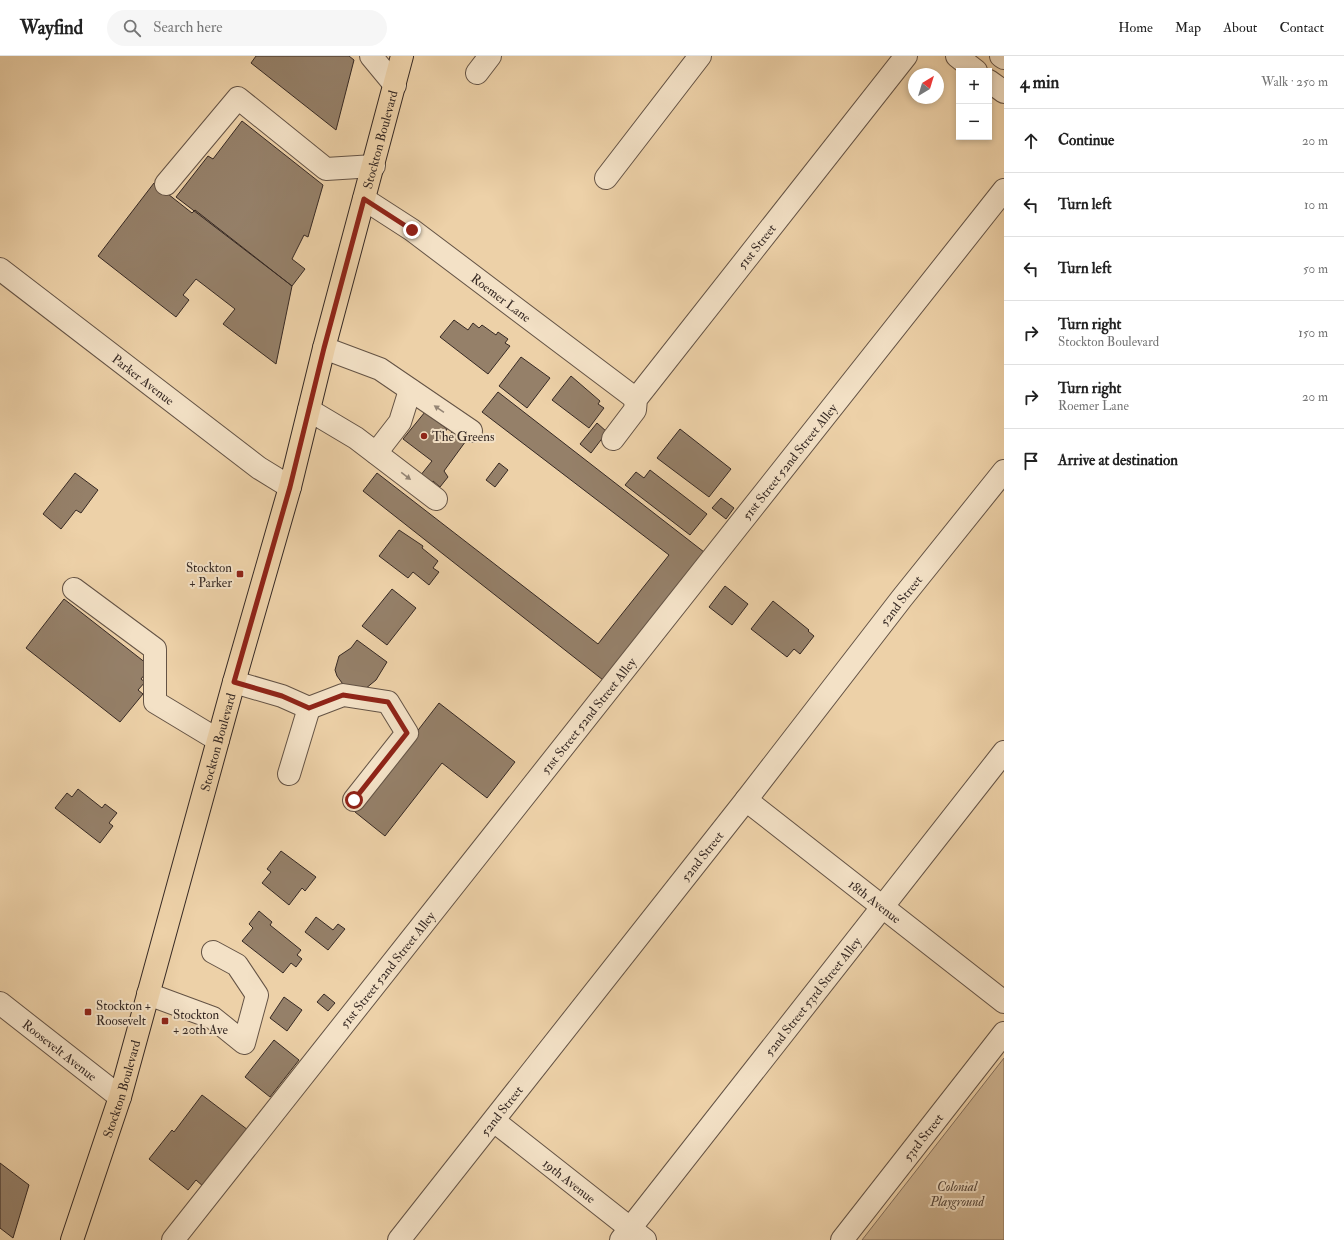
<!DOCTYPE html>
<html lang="en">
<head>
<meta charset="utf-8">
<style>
	:root { --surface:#fff; --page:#f6f6f6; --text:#222; --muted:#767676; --line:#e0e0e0 }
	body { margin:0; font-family:"IM FELL Double Pica",serif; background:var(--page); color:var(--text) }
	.controls { position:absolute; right:12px; top:12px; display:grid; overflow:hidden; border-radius:0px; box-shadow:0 2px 6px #0003 }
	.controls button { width:36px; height:36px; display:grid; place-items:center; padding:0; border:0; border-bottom:1px solid var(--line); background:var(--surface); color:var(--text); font:20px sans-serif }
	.compass { position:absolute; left:908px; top:12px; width:36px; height:36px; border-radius:50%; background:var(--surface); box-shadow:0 2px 6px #0003; rotate:38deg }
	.stop { position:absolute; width:12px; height:12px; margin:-9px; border:3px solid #8f2418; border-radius:50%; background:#fff }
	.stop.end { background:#8f2418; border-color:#fff; box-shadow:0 1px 4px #0008 }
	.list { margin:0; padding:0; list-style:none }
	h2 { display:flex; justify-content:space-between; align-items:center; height:52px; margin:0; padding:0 16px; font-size:17px }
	h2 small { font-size:13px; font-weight:400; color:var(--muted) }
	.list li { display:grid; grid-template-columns:26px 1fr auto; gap:12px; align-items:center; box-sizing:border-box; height:64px; padding:0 16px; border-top:1px solid var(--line) }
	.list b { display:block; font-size:15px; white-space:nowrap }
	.list p { margin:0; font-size:13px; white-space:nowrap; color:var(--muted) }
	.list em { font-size:13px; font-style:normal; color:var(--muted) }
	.icon { flex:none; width:22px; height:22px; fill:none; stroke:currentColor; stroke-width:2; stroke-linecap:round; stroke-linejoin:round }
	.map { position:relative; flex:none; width:1004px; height:1184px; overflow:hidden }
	header { display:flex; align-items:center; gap:24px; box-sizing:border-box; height:56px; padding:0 20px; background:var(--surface); border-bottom:1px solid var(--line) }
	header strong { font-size:19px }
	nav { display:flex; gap:22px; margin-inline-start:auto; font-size:14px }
	.search { width:280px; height:36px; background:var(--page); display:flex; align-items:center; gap:10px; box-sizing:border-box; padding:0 14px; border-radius:22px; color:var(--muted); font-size:15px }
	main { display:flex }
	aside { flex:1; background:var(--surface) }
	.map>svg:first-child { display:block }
	.green { fill:#ceb492; stroke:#826e5b }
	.building { fill:#958069; stroke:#362924 }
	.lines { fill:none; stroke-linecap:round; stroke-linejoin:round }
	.minor-casing { stroke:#645345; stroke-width:24 }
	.major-casing { stroke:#362924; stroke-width:24 }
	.minor { stroke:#f3e1c6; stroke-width:22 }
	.major { stroke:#edd1a8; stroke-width:22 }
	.oneway { fill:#948575 }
	.route { stroke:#8f2418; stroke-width:5 }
	.poi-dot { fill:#8f2418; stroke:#f3e1c6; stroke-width:1.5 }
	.labels { text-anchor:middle; stroke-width:4; stroke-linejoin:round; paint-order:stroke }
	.street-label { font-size:13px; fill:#362924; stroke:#f3e1c6 }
	.poi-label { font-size:13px; fill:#362924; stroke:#f3e1c6; text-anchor:start }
	.park-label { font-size:13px; font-style:italic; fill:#54453a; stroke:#f3e1c6 }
</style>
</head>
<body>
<header>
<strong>Wayfind</strong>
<div class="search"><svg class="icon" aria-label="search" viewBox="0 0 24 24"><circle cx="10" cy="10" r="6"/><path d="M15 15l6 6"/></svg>Search here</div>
<nav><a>Home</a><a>Map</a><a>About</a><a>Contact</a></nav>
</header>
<main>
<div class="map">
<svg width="1004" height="1184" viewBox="0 0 1004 1184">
	<rect width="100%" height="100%" fill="#edd1a8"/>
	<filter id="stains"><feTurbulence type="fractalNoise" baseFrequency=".005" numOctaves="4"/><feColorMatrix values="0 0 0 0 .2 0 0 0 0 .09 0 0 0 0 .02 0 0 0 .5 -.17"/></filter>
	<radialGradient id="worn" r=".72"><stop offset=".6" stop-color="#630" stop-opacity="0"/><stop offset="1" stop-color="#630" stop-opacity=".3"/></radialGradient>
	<path class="green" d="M1004 1002V1184H862Z"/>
	<path class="building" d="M256 0H349L354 4 336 74 251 7Z
		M242 65 323 129 308 181 304 179 292 203 305 213 292 230 176 141 208 100 213 103Z
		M154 127 192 157 195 154 292 230 276 308 223 268 235 253 196 223 183 239 189 244 176 261 98 200Z
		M454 264 468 274 473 267 479 272 482 269 496 279 498 276 508 283 505 287 510 290 488 318 440 281Z
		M521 301 550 322 527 352 499 330Z
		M571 320 600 345 598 348 604 352 589 372 552 344Z
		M498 336 704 496 603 624 363 435 377 417 598 588 669 499 482 356Z
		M425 356 447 373 443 379 447 383 458 368 471 378 444 415 448 421 440 431 433 425 431 428 420 420 432 405 403 383Z
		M597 367 607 376 591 397 580 388Z
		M680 373 731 413 709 441 657 402Z
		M499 407 508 414 495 431 486 424Z
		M650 414 707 458 690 479 625 429 636 416 644 422Z
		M75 417 98 434 81 457 76 454 61 473 43 458Z
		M721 442 734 452 726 463 712 452Z
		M399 474 423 490 422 492 438 505 433 512 439 516 429 529 413 516 408 522 379 500Z
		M725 530 748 548 732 569 709 551Z
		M392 533 416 552 387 589 362 570Z
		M64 543 151 611 141 623 145 626 138 634 143 638 120 666 26 592Z
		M773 545 809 574 808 575 814 580 800 598 794 593 787 601 751 573Z
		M357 584 387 606 376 624 365 633 345 631 337 620 335 614 339 600 351 592Z
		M439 647 515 706 487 742 442 707 385 780 355 756Z
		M78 733 102 752 105 748 117 757 109 767 113 770 100 787 55 752 67 737 72 741Z
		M281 795 316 821 305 835 302 832 289 849 262 827 271 816 267 813Z
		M259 855 272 866 270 869 301 894 297 899 302 903 296 911 291 907 283 917 242 885 253 872 249 868Z
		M316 861 333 874 338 868 345 873 328 894 305 876Z
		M324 938 335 947 328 955 317 946Z
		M284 941 302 954 287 975 270 962Z
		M274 984 299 1004 270 1041 245 1021Z
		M202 1039 248 1074 204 1131 196 1124 188 1134 149 1103 172 1074 174 1076Z
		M0 1107 29 1129 13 1182 0 1172Z"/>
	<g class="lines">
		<defs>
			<g id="minor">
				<path d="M371 0 395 29"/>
				<path d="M957 0 976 15"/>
				<path d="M1001 0 1004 2"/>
				<path d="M477 17 490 0"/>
				<path d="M989 25 1004 36"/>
				<path d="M606 122 700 0"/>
				<path d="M166 128 238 42 326 113 374 110"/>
				<path id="s1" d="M364 143 412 174 636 343"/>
				<path id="s2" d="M0 213 259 412 290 431"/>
				<path d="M324 292 380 313 471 375"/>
				<path d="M309 354 356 382 436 443"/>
				<path id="s3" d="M613 383 635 354 636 343 906 0"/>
				<path d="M376 397 400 366 410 334"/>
				<path d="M74 533 155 593V646L218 684"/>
				<path d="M234 626 282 640 309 652 343 639 388 646 407 677 354 744"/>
				<path d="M289 718 309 652"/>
				<path id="s4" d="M746 744 1004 946"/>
				<path d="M148 938 213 962 244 987 257 939 237 909 213 896"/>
				<path id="s5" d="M0 947 120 1041"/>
				<path id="s6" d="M494 1065 645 1184"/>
				<path id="s7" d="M173 1184 1004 134"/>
				<path id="s8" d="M399 1184 746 744 902 542 1004 415"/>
				<path id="s9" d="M621 1184 1004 696"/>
				<path id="s10" d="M842 1184 1004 977"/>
			</g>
			<g id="major">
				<path id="s11" d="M72 1184 120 1041 234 626 290 431 324 292 402 0"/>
			</g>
		</defs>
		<use href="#minor" class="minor-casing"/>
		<use href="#major" class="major-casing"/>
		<use href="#minor" class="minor"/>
		<use href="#major" class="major"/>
	</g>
	<defs><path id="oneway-solid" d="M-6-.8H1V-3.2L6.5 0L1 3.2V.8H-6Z"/></defs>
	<g class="oneway">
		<use href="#oneway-solid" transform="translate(439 353) rotate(-146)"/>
		<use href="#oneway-solid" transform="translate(406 420) rotate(37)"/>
	</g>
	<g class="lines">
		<path class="route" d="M354 744 407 677 388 646 343 639 309 652 282 640 234 626 290 431 324 292 364 143 412 174"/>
	</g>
	<g class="poi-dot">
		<circle cx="424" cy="380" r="4"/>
		<rect x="236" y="514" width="8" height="8" rx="2"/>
		<rect x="84" y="952" width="8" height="8" rx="2"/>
		<rect x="161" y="961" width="8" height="8" rx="2"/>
	</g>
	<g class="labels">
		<g class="street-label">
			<text dy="5" stroke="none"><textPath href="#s11" startOffset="1143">Stockton Boulevard</textPath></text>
			<text dy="5" stroke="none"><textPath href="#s3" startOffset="242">51st Street</textPath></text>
			<text dy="5" stroke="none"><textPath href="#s1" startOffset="169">Roemer Lane</textPath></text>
			<text dy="5" stroke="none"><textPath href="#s2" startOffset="181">Parker Avenue</textPath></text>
			<text dy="5" stroke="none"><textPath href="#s7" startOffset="993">51st Street 52nd Street Alley</textPath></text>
			<text dy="5" stroke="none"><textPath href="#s8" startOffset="813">52nd Street</textPath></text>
			<text dy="5" stroke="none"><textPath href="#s7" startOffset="669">51st Street 52nd Street Alley</textPath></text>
			<text dy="5" stroke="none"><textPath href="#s11" startOffset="519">Stockton Boulevard</textPath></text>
			<text dy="5" stroke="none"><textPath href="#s8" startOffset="489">52nd Street</textPath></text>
			<text dy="5" stroke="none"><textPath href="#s4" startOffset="164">18th Avenue</textPath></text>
			<text dy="5" stroke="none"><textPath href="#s7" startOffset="345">51st Street 52nd Street Alley</textPath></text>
			<text dy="5" stroke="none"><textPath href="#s9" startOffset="310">52nd Street 53rd Street Alley</textPath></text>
			<text dy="5" stroke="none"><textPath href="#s5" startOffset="76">Roosevelt Avenue</textPath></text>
			<text dy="5" stroke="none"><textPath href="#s11" startOffset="159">Stockton Boulevard</textPath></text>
			<text dy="5" stroke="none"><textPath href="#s8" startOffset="165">52nd Street</textPath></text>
			<text dy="5" stroke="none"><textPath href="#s10" startOffset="131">53rd Street</textPath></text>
			<text dy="5" stroke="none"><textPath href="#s6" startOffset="96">19th Avenue</textPath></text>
		</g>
		<g class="poi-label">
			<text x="432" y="385">The Greens</text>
			<text x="232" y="516" text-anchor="end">Stockton<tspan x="232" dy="15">+ Parker</tspan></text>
			<text x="96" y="954">Stockton +<tspan x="96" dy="15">Roosevelt</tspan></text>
			<text x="173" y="963">Stockton<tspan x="173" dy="15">+ 20th Ave</tspan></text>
		</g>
		<g class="park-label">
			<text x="957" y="1135">Colonial<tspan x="957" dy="15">Playground</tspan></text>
		</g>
	</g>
	<rect width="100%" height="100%" filter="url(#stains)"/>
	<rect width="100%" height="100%" fill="url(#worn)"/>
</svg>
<div class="controls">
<button>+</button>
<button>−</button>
</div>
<svg class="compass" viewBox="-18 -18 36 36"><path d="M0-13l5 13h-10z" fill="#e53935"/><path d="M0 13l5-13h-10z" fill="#767676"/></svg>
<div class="stop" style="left:354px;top:744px"></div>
<div class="stop end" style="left:412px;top:174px"></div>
</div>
<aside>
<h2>4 min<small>Walk · 250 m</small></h2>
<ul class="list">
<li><svg class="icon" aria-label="ahead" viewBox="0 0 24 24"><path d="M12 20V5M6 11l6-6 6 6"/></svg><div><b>Continue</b></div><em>20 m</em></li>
<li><svg class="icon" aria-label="left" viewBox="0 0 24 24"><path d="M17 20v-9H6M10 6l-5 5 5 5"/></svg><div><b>Turn left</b></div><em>10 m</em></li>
<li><svg class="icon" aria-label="left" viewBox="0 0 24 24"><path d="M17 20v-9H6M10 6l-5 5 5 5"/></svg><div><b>Turn left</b></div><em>50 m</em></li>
<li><svg class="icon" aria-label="right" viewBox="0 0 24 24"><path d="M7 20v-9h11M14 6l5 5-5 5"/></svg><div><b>Turn right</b><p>Stockton Boulevard</p></div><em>150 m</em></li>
<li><svg class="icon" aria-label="right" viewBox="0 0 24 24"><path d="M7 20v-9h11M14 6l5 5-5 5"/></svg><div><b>Turn right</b><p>Roemer Lane</p></div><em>20 m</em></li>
<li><svg class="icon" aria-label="arrive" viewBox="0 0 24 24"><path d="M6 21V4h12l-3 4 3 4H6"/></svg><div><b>Arrive at destination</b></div></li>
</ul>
</aside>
</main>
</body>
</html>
